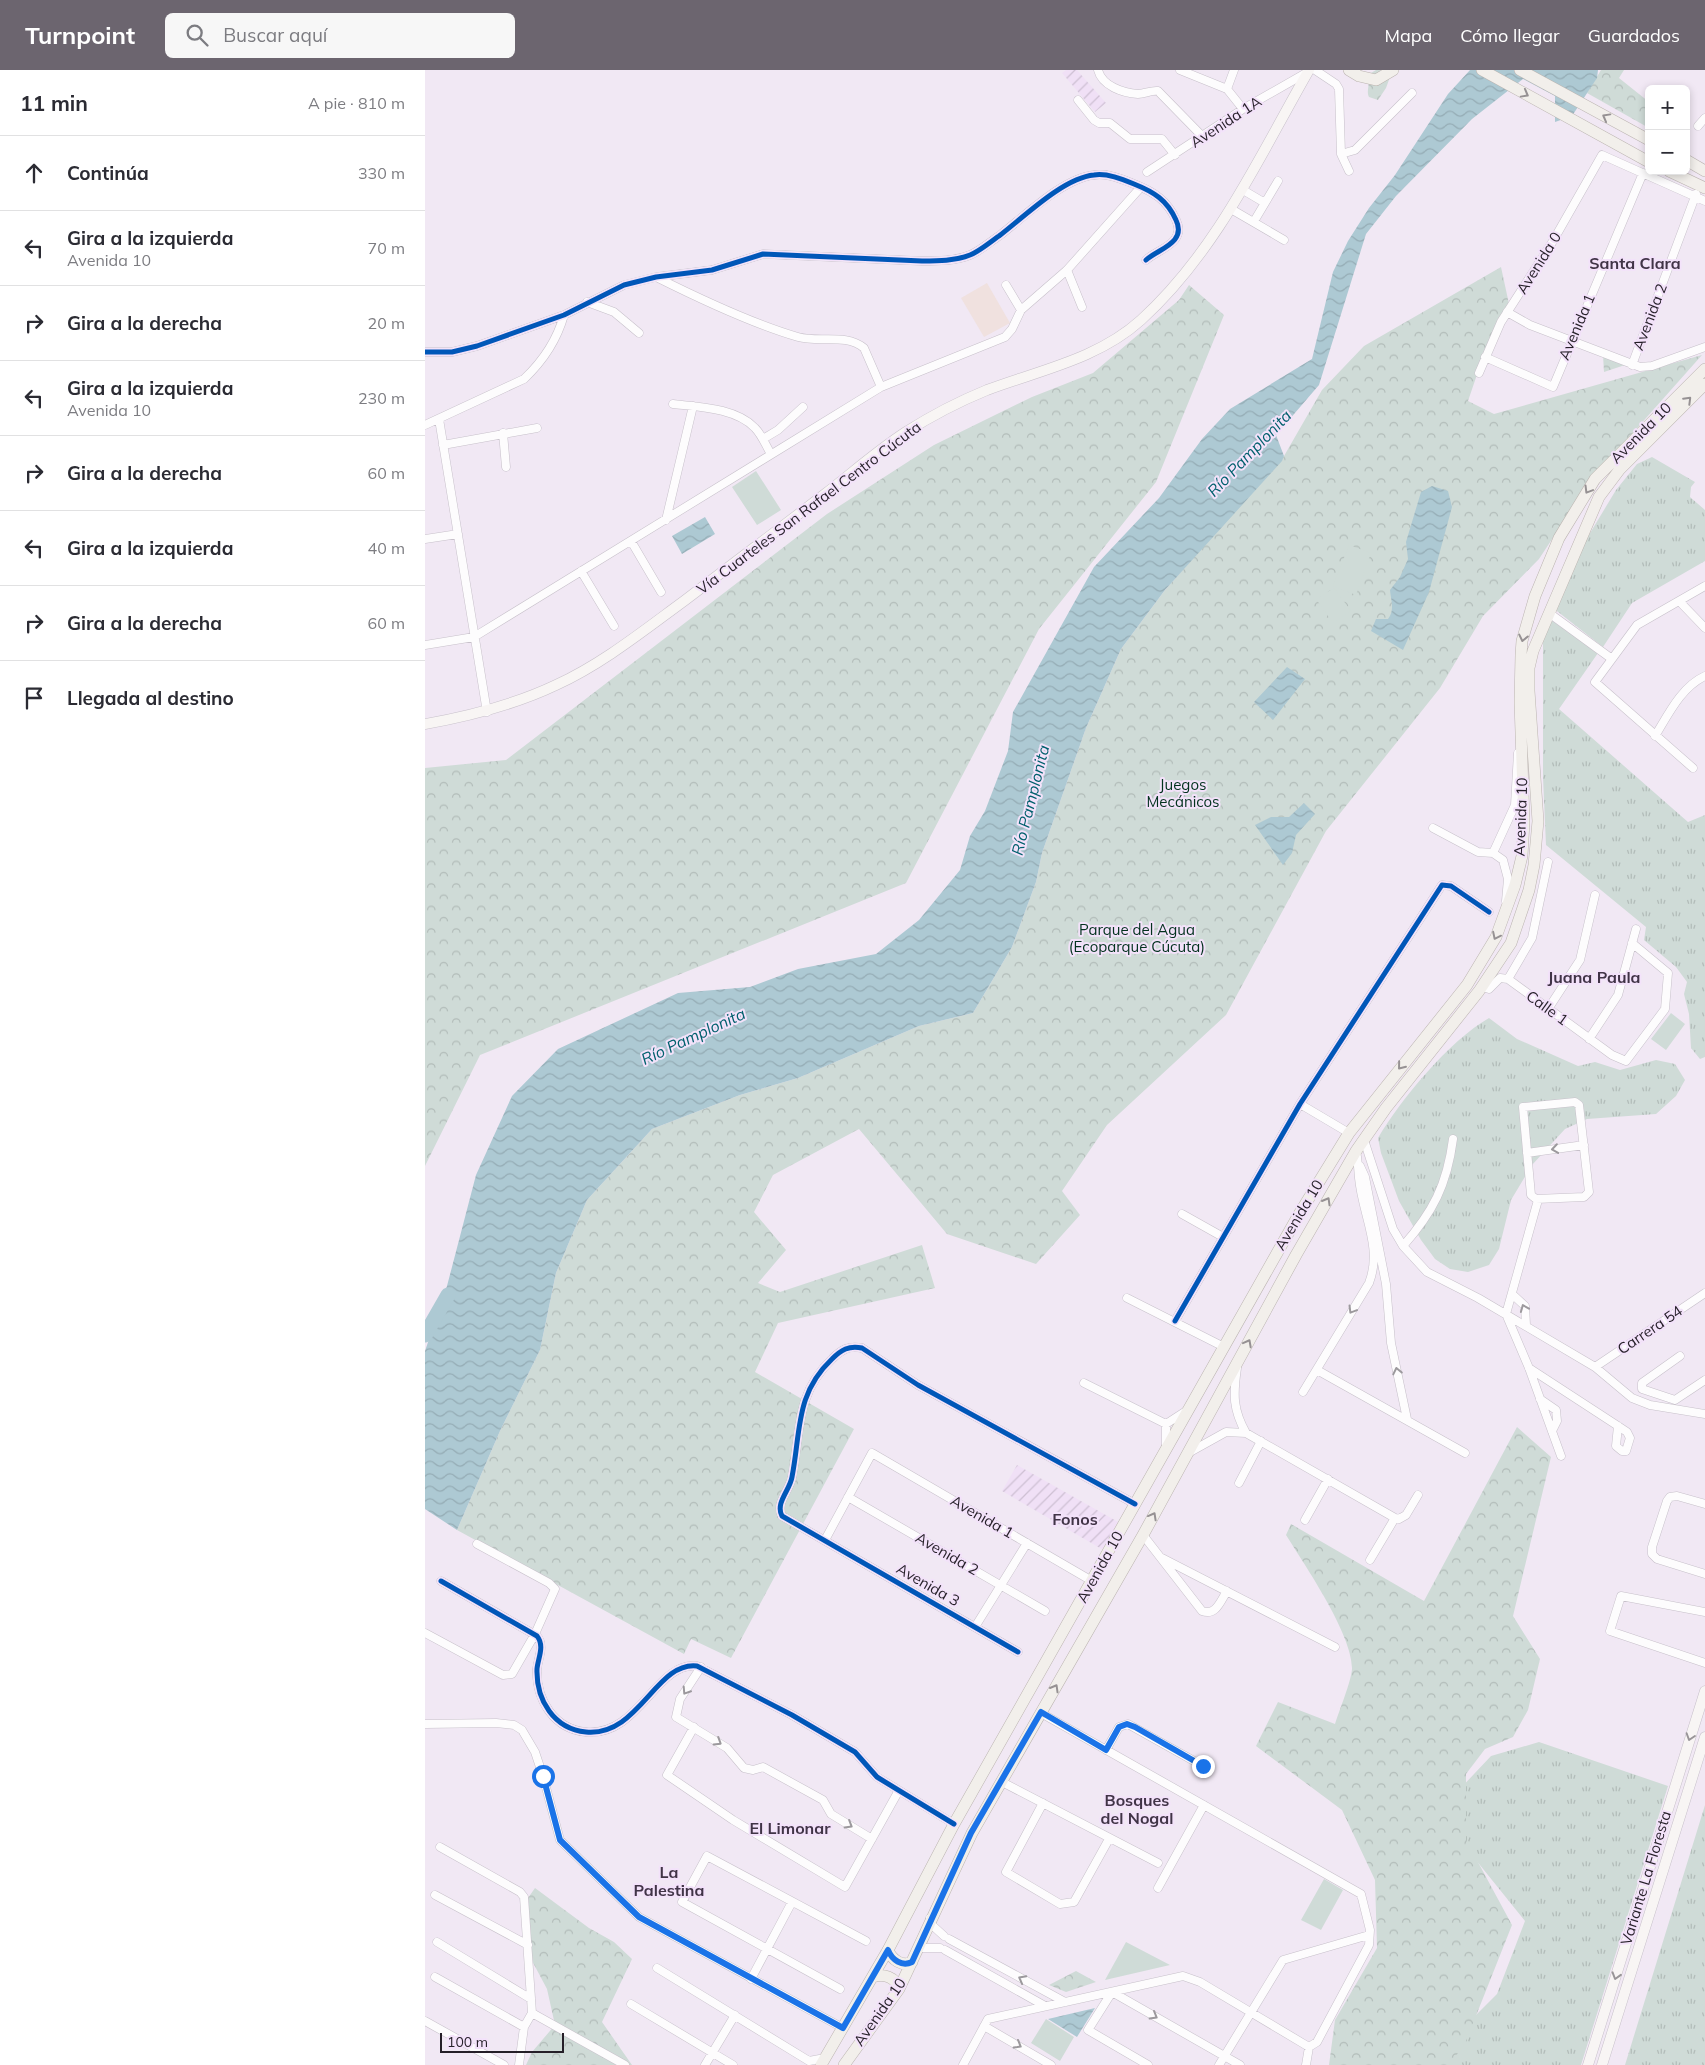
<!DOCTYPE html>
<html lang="es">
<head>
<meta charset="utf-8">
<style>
	:root { --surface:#fff; --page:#f7f7f7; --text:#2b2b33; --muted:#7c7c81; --line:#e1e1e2; --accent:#6c656f }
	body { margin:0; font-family:Mulish,sans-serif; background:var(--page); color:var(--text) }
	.controls { position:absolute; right:15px; top:15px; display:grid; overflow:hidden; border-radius:8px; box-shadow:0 2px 8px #0003 }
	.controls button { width:45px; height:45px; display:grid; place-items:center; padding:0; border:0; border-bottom:1px solid var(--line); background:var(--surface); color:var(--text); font:25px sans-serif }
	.scale { position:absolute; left:15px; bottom:12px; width:124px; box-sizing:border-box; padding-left:5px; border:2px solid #251f28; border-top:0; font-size:14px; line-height:18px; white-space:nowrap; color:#251f28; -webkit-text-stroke:4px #f3e2fa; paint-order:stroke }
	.stop { position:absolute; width:15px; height:15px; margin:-11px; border:4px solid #1a73e8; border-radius:50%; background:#fff }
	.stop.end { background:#1a73e8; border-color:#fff; box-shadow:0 1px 5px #0008 }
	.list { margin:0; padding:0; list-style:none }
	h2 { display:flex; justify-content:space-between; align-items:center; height:65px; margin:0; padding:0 20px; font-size:21px }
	h2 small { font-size:16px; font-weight:400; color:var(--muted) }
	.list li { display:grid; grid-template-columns:32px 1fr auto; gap:15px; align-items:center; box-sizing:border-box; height:75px; padding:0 20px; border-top:1px solid var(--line) }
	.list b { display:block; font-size:19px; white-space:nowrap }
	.list p { margin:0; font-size:16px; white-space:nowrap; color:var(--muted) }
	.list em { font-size:16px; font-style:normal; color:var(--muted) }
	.icon { flex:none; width:28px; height:28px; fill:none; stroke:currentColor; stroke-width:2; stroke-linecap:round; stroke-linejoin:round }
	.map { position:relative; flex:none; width:1280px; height:1995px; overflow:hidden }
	header { display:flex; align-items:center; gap:30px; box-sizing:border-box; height:70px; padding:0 25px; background:var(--accent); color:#fff }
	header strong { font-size:24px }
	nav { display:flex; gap:28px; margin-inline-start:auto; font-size:18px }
	.search { width:350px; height:45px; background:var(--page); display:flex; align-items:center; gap:12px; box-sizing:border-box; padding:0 18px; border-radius:8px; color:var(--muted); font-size:19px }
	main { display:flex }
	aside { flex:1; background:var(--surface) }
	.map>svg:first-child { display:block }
	.industrial { fill:url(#industrial-furrows) }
	.education { fill:#f0e1df }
	.grass { fill:url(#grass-tufts) }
	.forest { fill:url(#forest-crowns) }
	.pitch { fill:#cfdbd7 }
	.water { fill:url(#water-waves) }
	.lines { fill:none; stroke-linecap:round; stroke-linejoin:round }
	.river { stroke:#adc9d3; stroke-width:15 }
	.street-casing { stroke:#c7c0ca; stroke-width:9 }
	.secondary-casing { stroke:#c7c0ca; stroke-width:11 }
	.primary-casing { stroke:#bbb4b0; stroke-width:12 }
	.street { stroke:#fdfcfd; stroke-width:8 }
	.secondary { stroke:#f8f5f4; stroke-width:10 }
	.primary { stroke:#f2efeb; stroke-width:11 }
	.cycleway-casing { stroke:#f3e2fa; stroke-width:8 }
	.cycleway { stroke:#0057b8; stroke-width:5 }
	.oneway { stroke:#969193 }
	.oneway2 { stroke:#9c999d }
	.oneway3 { stroke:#999598 }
	.route { stroke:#1a73e8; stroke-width:6 }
	.labels { text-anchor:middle; stroke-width:4; stroke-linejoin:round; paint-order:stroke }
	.street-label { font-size:15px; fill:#251f28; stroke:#f3e2fa }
	.park-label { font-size:15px; fill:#03321e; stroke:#f3e2fa }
	.neighbourhood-label { font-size:16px; font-weight:bold; fill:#413447; stroke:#f3e2fa }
	.water-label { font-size:16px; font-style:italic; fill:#00606d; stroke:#f3e2fa }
</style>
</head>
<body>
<header>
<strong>Turnpoint</strong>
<div class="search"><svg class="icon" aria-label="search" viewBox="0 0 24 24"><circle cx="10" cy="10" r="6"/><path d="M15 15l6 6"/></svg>Buscar aquí</div>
<nav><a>Mapa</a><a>Cómo llegar</a><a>Guardados</a></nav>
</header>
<main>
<aside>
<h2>11 min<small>A pie · 810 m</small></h2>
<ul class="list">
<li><svg class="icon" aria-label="ahead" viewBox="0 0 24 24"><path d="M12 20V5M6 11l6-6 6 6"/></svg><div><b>Continúa</b></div><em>330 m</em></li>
<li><svg class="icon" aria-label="left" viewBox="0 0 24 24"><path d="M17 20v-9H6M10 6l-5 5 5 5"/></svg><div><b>Gira a la izquierda</b><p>Avenida 10</p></div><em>70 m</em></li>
<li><svg class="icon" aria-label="right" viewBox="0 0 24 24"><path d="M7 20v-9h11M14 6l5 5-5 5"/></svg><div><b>Gira a la derecha</b></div><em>20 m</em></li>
<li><svg class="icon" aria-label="left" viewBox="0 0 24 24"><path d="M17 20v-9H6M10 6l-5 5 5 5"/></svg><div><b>Gira a la izquierda</b><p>Avenida 10</p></div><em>230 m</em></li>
<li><svg class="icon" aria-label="right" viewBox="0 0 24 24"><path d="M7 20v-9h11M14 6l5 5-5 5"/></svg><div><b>Gira a la derecha</b></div><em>60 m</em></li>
<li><svg class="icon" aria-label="left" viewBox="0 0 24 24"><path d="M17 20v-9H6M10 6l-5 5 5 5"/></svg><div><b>Gira a la izquierda</b></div><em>40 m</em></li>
<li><svg class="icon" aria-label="right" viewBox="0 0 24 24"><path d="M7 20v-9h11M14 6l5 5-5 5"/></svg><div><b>Gira a la derecha</b></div><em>60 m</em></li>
<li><svg class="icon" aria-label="arrive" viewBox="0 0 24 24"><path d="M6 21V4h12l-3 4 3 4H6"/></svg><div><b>Llegada al destino</b></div></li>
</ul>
</aside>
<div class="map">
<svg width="1280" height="1995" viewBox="0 0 1280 1995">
	<defs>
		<pattern id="industrial-furrows" width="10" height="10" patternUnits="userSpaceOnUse" patternTransform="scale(1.25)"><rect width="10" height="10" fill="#f0e0f6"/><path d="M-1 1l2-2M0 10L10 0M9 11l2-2" fill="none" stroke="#cec0d3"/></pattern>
		<pattern id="grass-tufts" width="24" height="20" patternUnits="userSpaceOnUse" patternTransform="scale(1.25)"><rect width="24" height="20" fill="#cfdbd7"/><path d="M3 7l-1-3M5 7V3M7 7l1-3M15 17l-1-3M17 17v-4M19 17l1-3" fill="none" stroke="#b2bcb9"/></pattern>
		<pattern id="forest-crowns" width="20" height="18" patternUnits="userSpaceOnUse" patternTransform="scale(1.25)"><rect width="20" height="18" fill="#cfdbd7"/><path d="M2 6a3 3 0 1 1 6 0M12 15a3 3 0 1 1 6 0" fill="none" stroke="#b2bcb9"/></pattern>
		<pattern id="water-waves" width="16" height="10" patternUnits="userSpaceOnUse" patternTransform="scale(1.25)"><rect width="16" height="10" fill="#adc9d3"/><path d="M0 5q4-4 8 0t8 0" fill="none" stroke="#95acb5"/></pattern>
	</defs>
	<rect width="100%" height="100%" fill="#f1e8f4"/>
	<path class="industrial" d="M641 0H652L681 33 670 42 637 3Z
		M592 1395 695 1453 680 1481 577 1421Z"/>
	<path class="education" d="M562 213 585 253 559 267 536 228Z"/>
	<path class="grass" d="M1227 387 1270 412 1266 417 1265 427 1280 440V491L1207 533 1178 577 1128 538 1147 493 1191 420 1212 394Z
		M1125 549 1173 583 1134 639 1263 752 1280 745V987L1275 989 1266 978 1264 944 1259 924 1262 912 1251 897 1219 870 1221 857 1121 775 1118 707V571Z
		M1064 948 1092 969 1153 996 1170 992 1195 1000 1231 990 1250 994 1260 1010 1251 1026 1231 1044 1162 1049 1140 1059 1107 1095 1086 1130 1074 1179 1064 1195 1043 1202 1025 1199 1010 1189 996 1170 974 1131 956 1083 953 1068C977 1028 1024 971 1064 948Z
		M1114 1672 1243 1716 1156 1995H1007L1030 1966 1072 1924 1100 1851 1042 1779 1033 1721 1066 1686Z
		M1280 1735V1995H1200Z"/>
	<path class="forest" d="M951 0H955L965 7 961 18 953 30 944 27C941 21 945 16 943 10L946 3Z
		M1176 0H1199L1194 8 1224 32V58L1162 23Z
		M1076 197 1084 234 1059 284 1043 331 1069 344 1277 285 1166 410 1114 489 1058 546 1015 618 901 761 801 945 682 1055 637 1121 655 1145 611 1194 522 1164 434 1059 348 1105 329 1142 361 1180 333 1213 355 1222 497 1175 510 1218 353 1253 330 1302 429 1359 306 1588 266 1569 259 1584 32 1460 75 1361 115 1280 131 1203 162 1130 227 1059 315 1025 373 1008 494 956 548 943 587 877 611 812 617 783 661 658 696 579 740 520 859 386 897 320 939 276Z
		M764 215 799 245 731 412 614 559 481 813 55 985 0 1096V698L81 690 402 444 509 375 607 327 668 303 754 230Z
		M1178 285 1203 294 1179 302Z
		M1092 1357 1126 1387 1088 1546 1115 1589 1103 1640 1088 1667 1060 1679 1041 1704V1770L1087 1855 1041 1971 1025 1995H904L910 1950 952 1878 950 1810 917 1740 831 1676 853 1632 910 1654C914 1641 926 1612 927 1599 928 1565 879 1494 861 1465L866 1454 999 1531Z
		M110 1818 164 1858 189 1872 207 1889 177 1952 207 1995H101L107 1982 130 1955 122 1919 105 1887 103 1828Z
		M651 1901 671 1912 641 1922 624 1915Z"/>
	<path class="pitch" d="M331 401 356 440 332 455 307 417Z
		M924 475 946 483 931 525 908 516Z
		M909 518 926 541 908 553 891 529Z
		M1246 943 1260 954 1241 980 1226 969Z
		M899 1809 918 1820 896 1860 876 1850Z
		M701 1872 745 1895 680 1910Z
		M621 1949 649 1967 635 1991 606 1973Z"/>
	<path class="water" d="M1045 0H1173L1172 8 1147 46 1130 52V26L1098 9 1047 49 971 126 941 164 894 315 851 365 859 386 857 391 740 520 696 579 661 658 617 783 611 812 587 877 548 943 494 956 373 1008 315 1025 227 1059 162 1130 131 1203 115 1280 75 1361 32 1460 0 1439V1281L22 1216 51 1105 87 1026 133 979 253 923 325 917 373 899 451 884 494 850 535 800 545 766 560 741 583 681 588 642 669 497 734 428 777 369 805 339 887 289 908 202 923 171 944 138 970 105 1023 24Z
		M1007 416 1023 421 1027 437 1004 522 978 580 946 561 951 549H963C970 540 966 531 965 520L975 507 983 489 981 472 996 422Z
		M280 447 290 464 257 484 247 466Z
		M862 597 880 609 848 650 829 632Z
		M879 733 890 744 871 765 867 783 858 795 830 755 846 747H864Z
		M670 1938 652 1967 623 1949Z"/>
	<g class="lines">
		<path class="river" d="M0 1265 23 1225"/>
		<defs>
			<path id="street" d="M673 0C677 16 698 23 713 24 720 24 726 20 733 21L778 67
				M755 0 802 19 818 39
				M890 0 911 14 914 19 916 84 924 101
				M802 19 809 0
				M653 30 669 50 674 53H685L705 69H737L750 85
				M1273 56 1280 48
				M916 84 930 80 987 23
				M722 102 818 39 881 3
				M818 120 840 133
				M806 139 859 170
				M831 148 853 111
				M642 200 657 237
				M231 207C273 228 328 254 373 267 395 273 421 263 439 278L456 317
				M581 215 596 240
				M162 232 189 242 214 263
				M1082 242 1105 255 1215 297 1227 296 1280 277
				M0 282H27L52 276 139 245 199 215 231 207 287 200 338 184 497 191C513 191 530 191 545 185 555 181 565 172 574 166 599 147 638 108 669 105 682 103 697 109 709 114 729 122 742 130 751 150 762 173 733 179 721 190
				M1060 287 1128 317 1218 103
				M1207 295 1271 124
				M1054 303 1076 252 1128 171 1177 85 1280 131
				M248 334C274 337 311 338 330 358 337 365 341 376 346 384
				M14 349 62 642
				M0 355 99 309C118 291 132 270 139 245
				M78 363 81 397
				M338 369 353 360 378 337
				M18 375 112 358
				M241 450 268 336
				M0 469 33 464
				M206 471 236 522
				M156 501 189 556
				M1255 532 1280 558
				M1124 543 1187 589
				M0 575 49 567 456 317 580 267 587 259 596 240 642 200 716 117
				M1230 666C1243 645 1256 617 1280 606
				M1268 698 1170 612 1212 555 1280 516
				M1008 758 1053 782 1068 783 1078 790 1083 809 1081 831
				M1068 783 1090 735 1093 683
				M1083 909 1107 868 1123 792
				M1057 917 1064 919 1075 908 1083 909 1187 985 1201 991 1240 939 1243 903 1207 873
				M1123 939 1155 890 1170 825
				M1164 969 1193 925 1211 859
				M1150 1032 1154 1035 1164 1122 1159 1127 1111 1129 1106 1125 1098 1037Z
				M875 1034 924 1063
				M939 1070 968 1159 978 1176 1002 1202 1053 1228 1170 1297 1207 1328 1225 1335 1280 1344
				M1102 1083 1159 1075
				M935 1096 940 1107 961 1214 966 1273 982 1349
				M1113 1130 1081 1244 1104 1298 1136 1386
				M757 1144 798 1167
				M978 1176C1008 1142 1022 1115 1028 1069
				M1087 1224 1100 1236 1101 1255
				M702 1228 799 1277
				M750 1251 875 1034 1017 815 1026 816 1064 842
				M1255 1286 1217 1313V1319L1250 1330 1280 1310
				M1170 1297 1280 1223
				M812 1298C808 1325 808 1340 821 1363
				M1104 1298 1193 1356 1202 1362 1205 1368 1201 1381H1197L1191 1376 1193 1356
				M892 1300 1040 1383
				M659 1313 741 1354
				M878 1322 944 1213C958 1177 937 1144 934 1108 933 1099 933 1090 931 1081
				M1115 1329 1131 1340 1132 1351 1127 1361
				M741 1377V1354L761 1341
				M765 1382 801 1362 821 1363 970 1448 974 1449 981 1445 993 1425
				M814 1413 836 1371
				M423 1427 620 1541
				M1280 1434 1252 1426 1245 1427 1242 1431 1227 1477V1484L1232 1489 1280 1504
				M880 1450 903 1409
				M718 1465 777 1541C791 1546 795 1532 802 1521
				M400 1470 447 1383 667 1511
				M737 1488 910 1577
				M945 1490 970 1448
				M16 1511 112 1566C120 1576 113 1588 112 1599 111 1630 129 1659 161 1662 214 1667 231 1591 272 1596L367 1645 430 1682 452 1707 529 1754
				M1280 1542 1196 1526 1185 1561 1280 1593
				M550 1557 602 1473
				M0 1563 78 1605 87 1604 110 1564 130 1519 124 1513 52 1474
				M593 1582 357 1446C350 1433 365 1420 367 1407 376 1361 370 1324 407 1289 416 1280 424 1275 437 1278L493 1315 710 1434
				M276 1597 255 1629 251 1647 302 1678 319 1698 328 1700 338 1697 398 1730 406 1744 447 1769
				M616 1643 936 1824 945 1860 944 1875 892 1972 884 1977
				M0 1654 71 1653 89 1655 97 1660 110 1682 118 1706 135 1770 214 1847 418 1958
				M269 1657 242 1705 308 1750 420 1817 473 1722
				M681 1680 694 1657 703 1654 778 1696
				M577 1712 733 1793
				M618 1733 581 1802 635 1834 649 1832 684 1769
				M733 1818 779 1735
				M10 1825 103 1875
				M505 1848 508 1856 519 1866
				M524 1869 640 1932
				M12 1872 106 1929
				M493 1878H515
				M520 1880 620 1936
				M232 1898 384 1991 400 1988
				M10 1907 99 1957 107 1943 99 1827 95 1822 15 1777
				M326 1909 367 1832
				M415 1919 257 1832 282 1786 441 1871
				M206 1934 308 1995
				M107 1943 200 1995
				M0 1951 79 1995
				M559 1956 626 1995
				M94 1995 99 1957
				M280 1995 310 1945
				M538 1995 563 1949 758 1906 775 1912 884 1977
				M723 1995 663 1960 687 1922 815 1995
				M794 1995 858 1890 944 1865
				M881 1995 884 1977"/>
			<path id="secondary" d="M0 654C45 646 89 635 131 615 177 594 218 561 259 531 306 495 353 460 400 424 426 404 453 380 481 362 506 346 535 331 562 320 615 300 673 289 716 250 792 181 834 87 884 0
				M1163 1995 1280 1621
				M1177 1995 1280 1667"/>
			<path id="primary" d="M924 0 934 6 951 10 968 0
				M1057 0 1224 92
				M1095 0 1224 70
				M1261 90 1280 101
				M1244 101 1280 118
				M463 1880C467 1890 477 1897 487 1892
				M448 1907C458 1903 471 1907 474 1919
				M396 1995 463 1880 529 1754 873 1146 924 1063 1042 915 1071 867 1090 815 1097 786 1099 752 1095 632 1096 585 1097 571 1110 526 1134 468 1170 409 1280 299
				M419 1995 474 1919 547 1763 718 1465 871 1185 931 1081 961 1038 1054 921 1086 873 1104 820 1109 795 1113 751 1104 621V598L1108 581 1174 427 1195 399 1280 314"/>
		</defs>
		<use href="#street" class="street-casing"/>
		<use href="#secondary" class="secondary-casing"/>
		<use href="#primary" class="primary-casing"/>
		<use href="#street" class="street"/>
		<use href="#secondary" class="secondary"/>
		<use href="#primary" class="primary"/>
		<defs>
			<path id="cycleway" d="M0 282H27L52 276 139 245 199 215 231 207 287 200 338 184 497 191C513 191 530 191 545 185 555 181 565 172 574 166 599 147 638 108 669 105 682 103 697 109 709 114 729 122 742 130 751 150 762 173 733 179 721 190
				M750 1251 875 1034 1017 815 1026 816 1064 842
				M16 1511 112 1566C120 1576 113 1588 112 1599 111 1630 129 1659 161 1662 214 1667 231 1591 272 1596L367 1645 430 1682 452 1707 529 1754
				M593 1582 357 1446C350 1433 365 1420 367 1407 376 1361 370 1324 407 1289 416 1280 424 1275 437 1278L493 1315 710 1434"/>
		</defs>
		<use href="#cycleway" class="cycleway-casing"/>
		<use href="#cycleway" class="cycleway"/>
	</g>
	<defs><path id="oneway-chevron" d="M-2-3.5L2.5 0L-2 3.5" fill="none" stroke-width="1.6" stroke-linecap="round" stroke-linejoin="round" transform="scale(1.25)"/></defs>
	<g class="oneway">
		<use href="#oneway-chevron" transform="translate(1100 24) rotate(29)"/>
		<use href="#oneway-chevron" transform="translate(1181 47) rotate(-151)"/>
		<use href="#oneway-chevron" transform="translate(1263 330) rotate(-45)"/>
		<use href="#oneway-chevron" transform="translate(1163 420) rotate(121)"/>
		<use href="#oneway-chevron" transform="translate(1098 568) rotate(102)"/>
		<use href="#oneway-chevron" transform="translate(1071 866) rotate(116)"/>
		<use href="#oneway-chevron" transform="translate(976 996) rotate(129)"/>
		<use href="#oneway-chevron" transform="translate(902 1131) rotate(-60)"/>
		<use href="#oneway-chevron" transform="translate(823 1273) rotate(-62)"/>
		<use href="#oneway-chevron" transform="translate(728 1446) rotate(-61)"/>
		<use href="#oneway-chevron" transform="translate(630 1618) rotate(-60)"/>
	</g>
	<g class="oneway2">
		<use href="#oneway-chevron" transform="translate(1130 1079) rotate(172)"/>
		<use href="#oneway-chevron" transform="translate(1099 1238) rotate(-112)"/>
		<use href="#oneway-chevron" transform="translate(927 1240) rotate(121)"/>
		<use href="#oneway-chevron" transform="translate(972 1301) rotate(-102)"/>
		<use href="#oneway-chevron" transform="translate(261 1621) rotate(123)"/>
		<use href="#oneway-chevron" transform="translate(293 1672) rotate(32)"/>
		<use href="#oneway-chevron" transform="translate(424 1755) rotate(31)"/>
		<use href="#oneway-chevron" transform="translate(597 1909) rotate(-152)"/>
		<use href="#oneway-chevron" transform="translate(729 1946) rotate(30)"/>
		<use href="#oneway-chevron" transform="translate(593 1975) rotate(30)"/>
	</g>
	<g class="oneway3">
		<use href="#oneway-chevron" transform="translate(1265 1667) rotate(108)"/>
		<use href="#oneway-chevron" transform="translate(1191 1906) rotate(107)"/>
	</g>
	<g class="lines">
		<path class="route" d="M118 1706 135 1770 214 1847 418 1958 463 1880C467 1890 477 1897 487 1892L546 1763 616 1642 681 1680 694 1657 702 1654 710 1657 778 1696"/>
	</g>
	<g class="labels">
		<g class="street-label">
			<text transform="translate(801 52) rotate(-33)" y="5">Avenida 1A</text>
			<text transform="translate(1114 193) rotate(-58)" y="5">Avenida 0</text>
			<text transform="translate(1225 247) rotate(-69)" y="5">Avenida 2</text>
			<text transform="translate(1152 257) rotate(-67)" y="5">Avenida 1</text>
			<text transform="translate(1216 363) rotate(-45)" y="5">Avenida 10</text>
			<text transform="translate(384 438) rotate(-37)" y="5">Vía Cuarteles San Rafael Centro Cúcuta</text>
			<text transform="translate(1096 747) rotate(-88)" y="5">Avenida 10</text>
			<text transform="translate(1122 938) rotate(36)" y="5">Calle 1</text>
			<text transform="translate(874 1145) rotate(-59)" y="5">Avenida 10</text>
			<text transform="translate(1225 1260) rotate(-34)" y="5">Carrera 54</text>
			<text transform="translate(557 1447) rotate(30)" y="5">Avenida 1</text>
			<text transform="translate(522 1484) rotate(30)" y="5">Avenida 2</text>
			<text transform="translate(675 1497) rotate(-61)" y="5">Avenida 10</text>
			<text transform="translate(503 1515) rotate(30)" y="5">Avenida 3</text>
			<text transform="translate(1221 1808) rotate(-73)" y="5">Variante La Floresta</text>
			<text transform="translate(455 1942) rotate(-55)" y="5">Avenida 10</text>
		</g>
		<g class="park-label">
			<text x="758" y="720">Juegos<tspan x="758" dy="17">Mecánicos</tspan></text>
			<text x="712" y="865">Parque del Agua<tspan x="712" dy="17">(Ecoparque Cúcuta)</tspan></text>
		</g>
		<g class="neighbourhood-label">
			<text x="1210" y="199">Santa Clara</text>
			<text x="1169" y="913">Juana Paula</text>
			<text x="650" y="1455">Fonos</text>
			<text x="712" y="1736">Bosques<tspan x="712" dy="18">del Nogal</tspan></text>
			<text x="365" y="1764">El Limonar</text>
			<text x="244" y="1808">La<tspan x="244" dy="18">Palestina</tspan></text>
		</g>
		<g class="water-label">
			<text transform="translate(824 383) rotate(-46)" y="6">Río Pamplonita</text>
			<text transform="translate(605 730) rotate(-76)" y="6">Río Pamplonita</text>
			<text transform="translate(268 966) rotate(-25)" y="6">Río Pamplonita</text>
		</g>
	</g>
</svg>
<div class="controls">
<button>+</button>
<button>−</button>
</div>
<div class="scale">100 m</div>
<div class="stop" style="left:118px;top:1706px"></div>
<div class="stop end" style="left:778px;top:1696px"></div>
</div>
</main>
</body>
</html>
